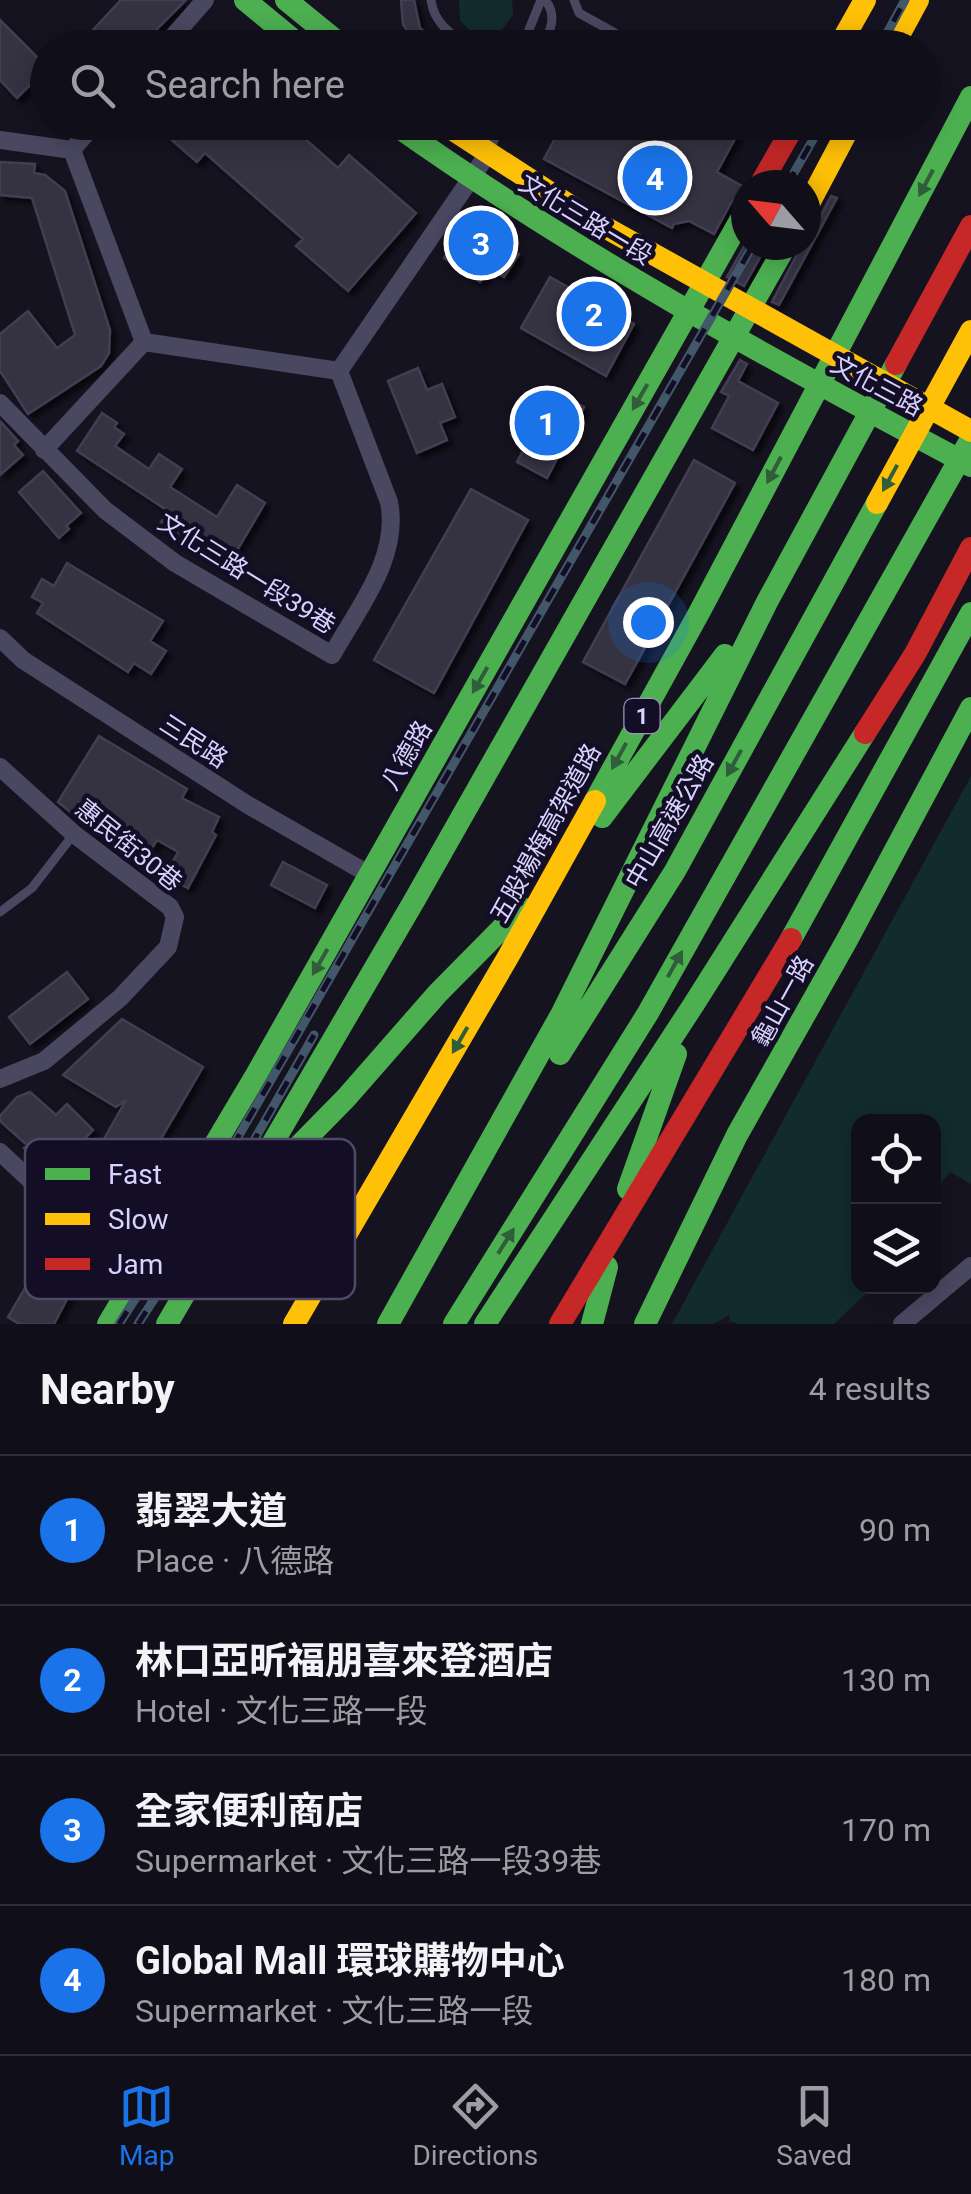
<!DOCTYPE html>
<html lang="en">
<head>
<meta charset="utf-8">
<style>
	:root { --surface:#100e18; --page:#1e1c25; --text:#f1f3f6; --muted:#9c9ca2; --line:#302e37; --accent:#1a73e8 }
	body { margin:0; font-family:Roboto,"Noto Sans TC",sans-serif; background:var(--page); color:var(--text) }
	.controls { position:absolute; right:30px; bottom:30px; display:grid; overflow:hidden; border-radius:20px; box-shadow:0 5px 25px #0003 }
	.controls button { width:90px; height:90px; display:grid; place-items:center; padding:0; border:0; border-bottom:2px solid var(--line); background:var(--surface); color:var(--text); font:50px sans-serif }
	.compass { position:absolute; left:731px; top:170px; width:90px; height:90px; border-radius:50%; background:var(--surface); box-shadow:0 5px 25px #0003; rotate:298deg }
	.you { position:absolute; left:648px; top:622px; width:35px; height:35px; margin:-25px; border:8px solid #fff; border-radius:50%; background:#1a73e8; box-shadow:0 0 0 15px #1a73e833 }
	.badge { display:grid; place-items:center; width:65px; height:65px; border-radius:50%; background:var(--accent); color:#fff; font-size:32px; font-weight:700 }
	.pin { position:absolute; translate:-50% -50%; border:5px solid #fff; box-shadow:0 2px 10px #0006 }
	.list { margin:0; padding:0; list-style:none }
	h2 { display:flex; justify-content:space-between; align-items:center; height:130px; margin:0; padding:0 40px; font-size:42px }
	h2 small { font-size:32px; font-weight:400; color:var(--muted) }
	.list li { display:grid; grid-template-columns:65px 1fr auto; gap:30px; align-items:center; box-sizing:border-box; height:150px; padding:0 40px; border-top:2px solid var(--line) }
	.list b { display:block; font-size:38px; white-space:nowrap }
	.list p { margin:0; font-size:32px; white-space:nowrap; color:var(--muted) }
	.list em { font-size:32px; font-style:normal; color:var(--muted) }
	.icon { flex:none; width:55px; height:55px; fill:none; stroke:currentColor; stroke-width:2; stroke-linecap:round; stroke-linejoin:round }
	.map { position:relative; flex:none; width:971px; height:1324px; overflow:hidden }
	.search { position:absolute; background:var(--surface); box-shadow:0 5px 25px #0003; left:30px; right:30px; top:30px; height:110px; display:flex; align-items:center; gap:25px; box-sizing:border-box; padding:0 35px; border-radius:55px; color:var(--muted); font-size:38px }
	.sheet { height:730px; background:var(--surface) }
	nav { display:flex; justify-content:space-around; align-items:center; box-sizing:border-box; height:140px; border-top:2px solid var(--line); background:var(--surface); font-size:28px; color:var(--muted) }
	nav a { display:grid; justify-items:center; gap:5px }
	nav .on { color:var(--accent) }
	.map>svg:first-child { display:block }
	.green { fill:#122b2c }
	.building { fill:#343142; stroke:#433e53; stroke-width:2.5; filter:url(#shadow) }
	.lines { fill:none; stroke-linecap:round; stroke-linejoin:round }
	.lane { stroke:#4a4861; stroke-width:9 }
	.street { stroke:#4a4861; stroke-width:18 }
	.fast { stroke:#4caf50; stroke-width:22 }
	.slow { stroke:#ffc107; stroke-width:22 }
	.jam { stroke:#c62828; stroke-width:22 }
	.rail-casing { stroke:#42586a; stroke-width:9 }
	.rail { stroke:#130e25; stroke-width:5; stroke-dasharray:15; stroke-linecap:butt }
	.oneway { fill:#305e3a }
	.labels { text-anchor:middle; stroke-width:9; stroke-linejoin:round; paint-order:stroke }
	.shield { fill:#130e25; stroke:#9d97be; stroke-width:2.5 }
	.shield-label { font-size:22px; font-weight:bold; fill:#d8d2ff }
	.street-label { font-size:25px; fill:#d8d2ff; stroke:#130e25 }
	.key { fill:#130e25; stroke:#4e4966; stroke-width:2.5 }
	.key-label { font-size:28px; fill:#d8d2ff }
</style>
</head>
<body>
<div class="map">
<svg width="971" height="1324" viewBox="0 0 971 1324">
	<defs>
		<filter id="shadow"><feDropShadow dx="5" dy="5" stdDeviation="2.5" flood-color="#0009"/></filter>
	</defs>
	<rect width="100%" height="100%" fill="#161320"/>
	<path class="green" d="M459 0H512L513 15 499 34 476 36 460 21Z
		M971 776V1184L950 1172 934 1192V1122H858V1286L873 1287 834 1324H739L729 1321 730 1315 713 1324H672Z"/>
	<path class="building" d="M121 0H186L149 37 147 34 134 48H76Z
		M401 0H414L420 28 444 48H421L414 42 403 24Z
		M0 20 48 68V101L31 84 17 98 0 80Z
		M151 122H286L338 168 349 155 416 213 348 291 296 246 303 239 205 153 197 162Z
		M564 122H744L717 172 744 187 746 194 732 201 714 234 689 221 674 224 672 228 544 159Z
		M0 162 35 164 34 173 45 175 65 191 110 330 109 353 101 366 28 414 0 371V334L28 311 57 348 75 335 32 198 0 195Z
		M831 196 837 198 779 305 772 302 802 245H806V225L820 217Z
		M469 221 519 254 504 277 489 268 480 282 444 258Z
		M746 243 767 245 744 286 727 277Z
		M550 277 634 324 606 376 521 328Z
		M740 360 747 364 738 381 778 403 753 450 712 428 729 396 721 392Z
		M418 368 427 390 442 384 455 417 440 423 447 440 417 453 388 381Z
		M555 392 584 407 547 478 517 462 527 443 511 435 529 402 545 411Z
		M102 413 117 423 114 427 124 434 115 446 149 469 159 454 182 469 170 487 217 517 237 485 265 503 226 569 159 526 168 511 77 451Z
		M0 421 18 441 14 445 23 455 0 475Z
		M694 460 735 483 625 684 583 662Z
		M43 471 81 513 66 526 69 529 59 538 19 492Z
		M471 489 528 520 434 693 374 660Z
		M67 563 163 621 150 641 166 651 151 674 134 663 128 672 37 613 43 603 32 597 42 579 54 586Z
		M99 736 187 789 182 798 219 817 212 832 216 835 188 888 165 876 178 852 157 840 140 868 58 802Z
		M283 862 327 885 315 908 271 885Z
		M67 972 88 999 30 1044 9 1017Z
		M122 1019 203 1067 117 1214 75 1190 126 1100 116 1107 63 1075Z
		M30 1092 56 1115 67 1104 93 1130 50 1174 24 1148 27 1145 0 1121V1116L17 1097Z
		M55 1237 89 1257 54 1324H19L8 1317Z"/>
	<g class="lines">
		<path class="lane" d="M431 0C434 24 452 35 471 48
			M574 0 579 13 642 48
			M514 48 524 42 541 0
			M542 48C550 32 558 15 545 0
			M490 148 503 122
			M0 912 32 888 73 835"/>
		<path class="street" d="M163 48 205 0
			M0 140 72 150 96 122
			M339 371 487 155
			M0 403 105 510 175 563 332 655C358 608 400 558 389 502L339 371 144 342 72 150
			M44 450 144 342
			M0 638 23 660 248 805 370 875
			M0 767 74 834 170 907 175 917 168 947 120 998 44 1061 0 1079
			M0 1152 57 1205 143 1267
			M902 1324 971 1266"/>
		<path class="fast" d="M245 0 303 48
			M286 0 345 48
			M391 122C575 253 772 360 971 466
			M595 801 700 611 971 97
			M602 817 725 655
			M791 939 971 613
			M560 1054 675 871 877 503
			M628 1189 676 1054
			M177 1212 251 1184 291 1154 346 1098 438 993 522 908
			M108 1324 256 1075 746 210
			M167 1324 414 901 786 245
			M388 1324 562 1013 767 602 896 364
			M454 1324 648 1013 971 439
			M485 1324 694 1004 865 733
			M592 1324 607 1267
			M645 1324 737 1135 847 940 971 708"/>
		<path class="slow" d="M838 48 865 0
			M892 48 918 0
			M441 122 592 220 971 431
			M806 209 852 122
			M877 503 971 331
			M294 1324 508 957 595 801"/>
		<path class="jam" d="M760 185 796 122
			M896 364 971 226
			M865 733 915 654 971 548
			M560 1324 791 939"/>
		<defs>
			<path id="rail" d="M879 48 905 0
				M787 185 823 122
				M119 1324 223 1163 753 245
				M138 1324 236 1172 314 1035"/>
		</defs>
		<use href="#rail" class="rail-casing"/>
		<use href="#rail" class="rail"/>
	</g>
	<defs><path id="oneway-solid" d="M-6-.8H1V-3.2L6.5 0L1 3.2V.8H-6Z" transform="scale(2.5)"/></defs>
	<g class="oneway">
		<use href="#oneway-solid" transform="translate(926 183) rotate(118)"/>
		<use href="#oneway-solid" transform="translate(640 397) rotate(120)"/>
		<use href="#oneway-solid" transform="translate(774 470) rotate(118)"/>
		<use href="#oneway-solid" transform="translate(890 478) rotate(119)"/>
		<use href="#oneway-solid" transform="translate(480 680) rotate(120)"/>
		<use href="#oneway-solid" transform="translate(619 756) rotate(119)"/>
		<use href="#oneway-solid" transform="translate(734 763) rotate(119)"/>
		<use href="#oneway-solid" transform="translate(320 962) rotate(120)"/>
		<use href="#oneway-solid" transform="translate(675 964) rotate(-61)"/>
		<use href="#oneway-solid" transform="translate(460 1040) rotate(120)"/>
		<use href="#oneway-solid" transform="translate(506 1241) rotate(-58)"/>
	</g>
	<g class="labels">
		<rect class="shield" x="624.5" y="699" width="35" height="34" rx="8"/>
		<g class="shield-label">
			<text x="642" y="724">1</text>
		</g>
		<g class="street-label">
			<text transform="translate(586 219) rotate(31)" y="9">文化三路一段</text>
			<text transform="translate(877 385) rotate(28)" y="9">文化三路</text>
			<text transform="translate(247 573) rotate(32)" y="9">文化三路一段39巷</text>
			<text transform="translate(194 741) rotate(33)" y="9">三民路</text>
			<text transform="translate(406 755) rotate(-60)" y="9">八德路</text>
			<text transform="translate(669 821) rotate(-60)" y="9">中山高速公路</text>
			<text transform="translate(545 833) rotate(-61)" y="9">五股楊梅高架道路</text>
			<text transform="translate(129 845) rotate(39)" y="9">惠民街30巷</text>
			<text transform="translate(782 1001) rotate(-61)" y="9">龜山一路</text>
		</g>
	</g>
	<rect x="25" y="1139" width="330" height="160" rx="15" class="key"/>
	<rect x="45" y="1168" width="45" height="12" fill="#4caf50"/>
	<rect x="45" y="1213" width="45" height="12" fill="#ffc107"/>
	<rect x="45" y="1258" width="45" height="12" fill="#c62828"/>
	<g class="key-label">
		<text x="108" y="1184">Fast</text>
		<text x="108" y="1229">Slow</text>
		<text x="108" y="1274">Jam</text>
	</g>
</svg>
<div class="controls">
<button><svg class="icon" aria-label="locate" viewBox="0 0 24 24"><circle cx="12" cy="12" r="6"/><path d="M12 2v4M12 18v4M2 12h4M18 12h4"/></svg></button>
<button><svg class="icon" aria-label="layers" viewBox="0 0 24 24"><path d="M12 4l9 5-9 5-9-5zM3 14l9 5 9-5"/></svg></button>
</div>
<svg class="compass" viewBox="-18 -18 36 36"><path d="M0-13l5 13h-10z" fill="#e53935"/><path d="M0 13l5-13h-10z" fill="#9c9ca2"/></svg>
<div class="you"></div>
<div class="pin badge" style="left:547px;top:423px">1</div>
<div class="pin badge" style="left:594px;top:314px">2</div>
<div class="pin badge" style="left:481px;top:243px">3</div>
<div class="pin badge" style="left:655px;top:178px">4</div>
<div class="search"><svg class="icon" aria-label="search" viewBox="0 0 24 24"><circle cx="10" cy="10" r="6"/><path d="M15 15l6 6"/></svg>Search here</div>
</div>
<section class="sheet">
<h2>Nearby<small>4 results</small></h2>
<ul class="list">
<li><span class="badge">1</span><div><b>翡翠大道</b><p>Place · 八德路</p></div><em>90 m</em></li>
<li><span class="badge">2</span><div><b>林口亞昕福朋喜來登酒店</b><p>Hotel · 文化三路一段</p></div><em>130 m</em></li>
<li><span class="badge">3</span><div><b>全家便利商店</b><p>Supermarket · 文化三路一段39巷</p></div><em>170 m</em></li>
<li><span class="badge">4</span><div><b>Global Mall 環球購物中心</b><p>Supermarket · 文化三路一段</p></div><em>180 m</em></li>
</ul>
</section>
<nav>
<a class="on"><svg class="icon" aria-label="map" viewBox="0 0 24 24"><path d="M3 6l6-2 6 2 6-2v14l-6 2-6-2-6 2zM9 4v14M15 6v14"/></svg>Map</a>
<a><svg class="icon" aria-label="directions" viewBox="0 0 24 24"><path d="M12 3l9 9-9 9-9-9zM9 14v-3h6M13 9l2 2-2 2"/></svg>Directions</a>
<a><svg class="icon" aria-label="saved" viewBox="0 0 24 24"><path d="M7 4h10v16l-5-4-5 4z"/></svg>Saved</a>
</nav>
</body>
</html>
